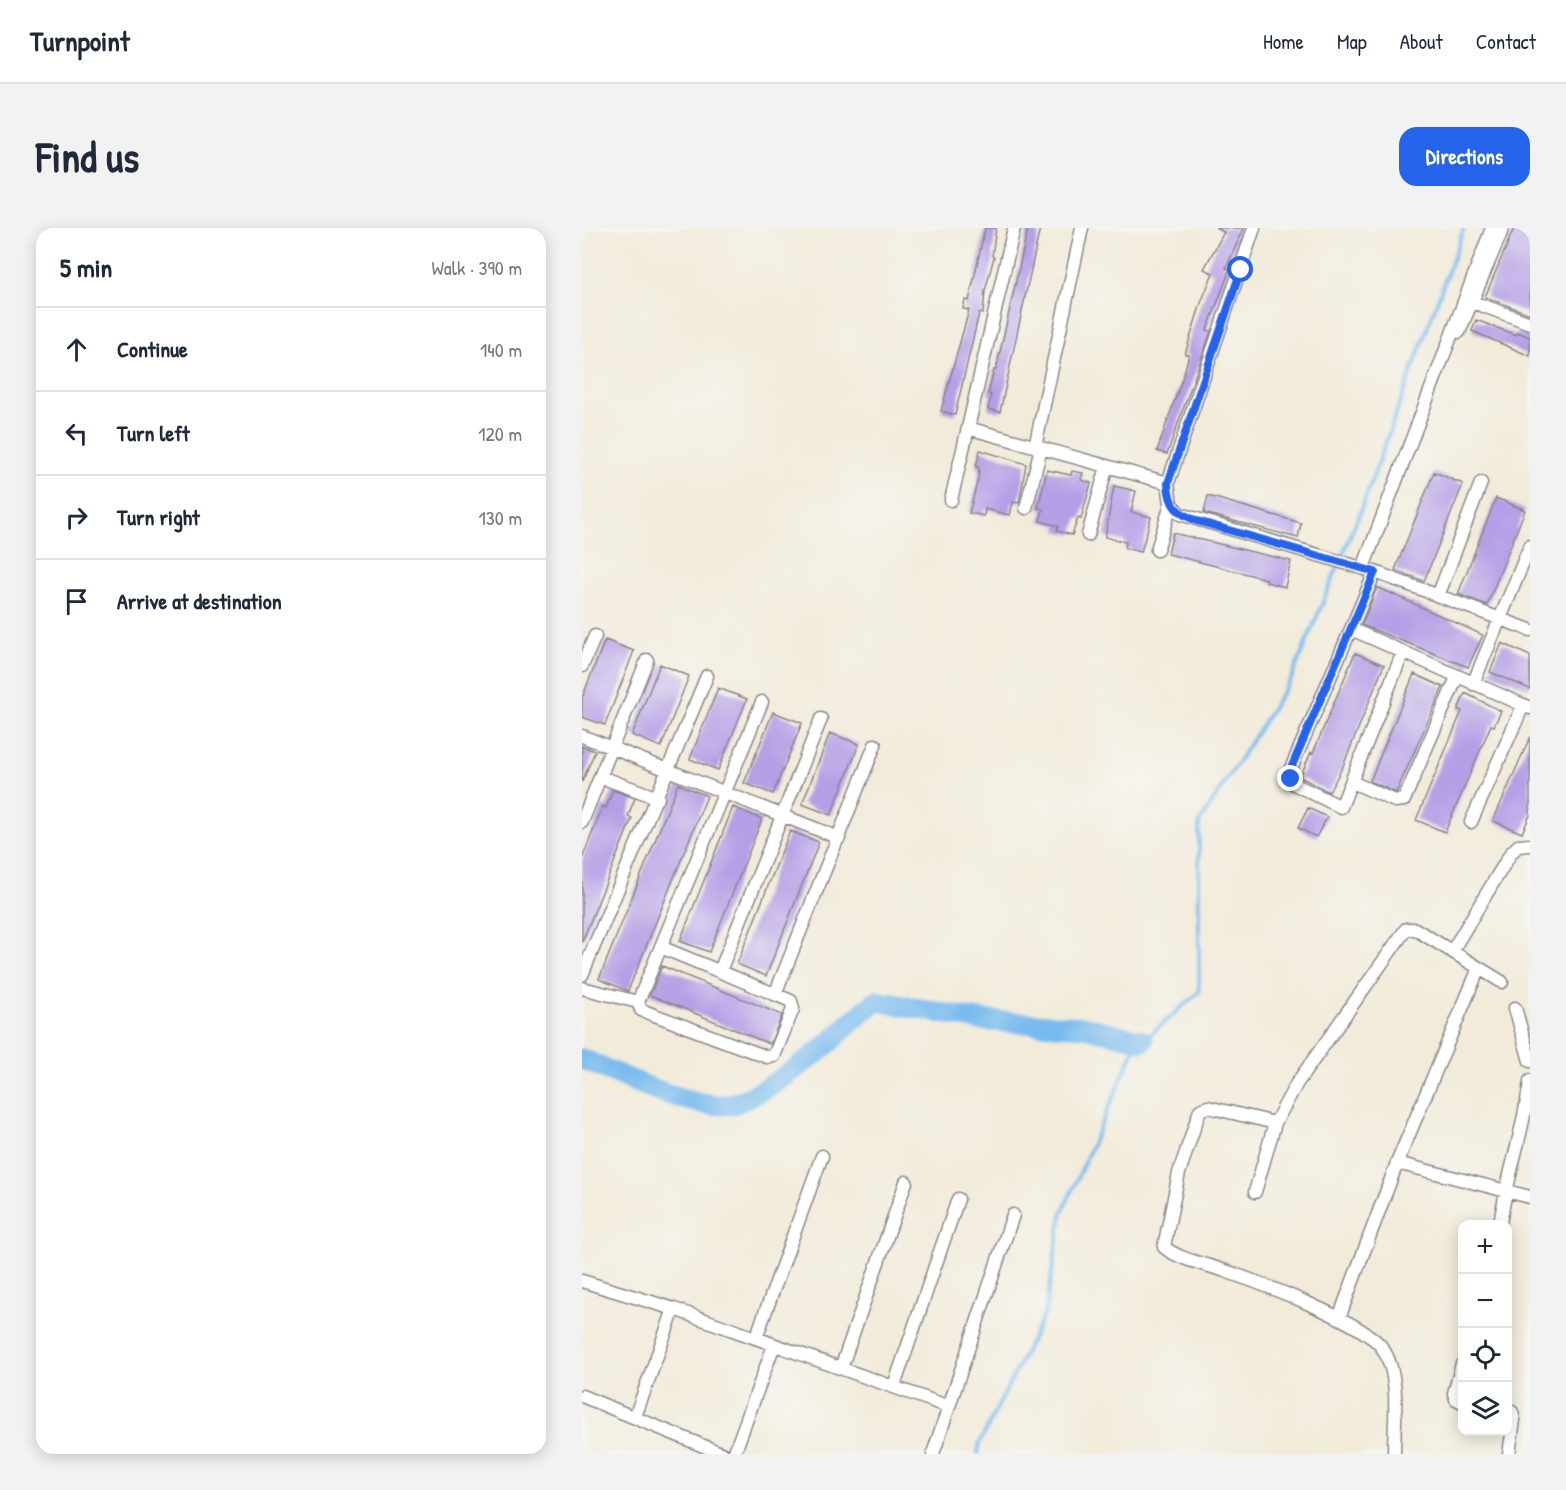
<!DOCTYPE html>
<html lang="en">
<head>
<meta charset="utf-8">
<style>
	:root { --surface:#fff; --page:#f2f2f3; --text:#1f2937; --muted:#747a83; --line:#e0e1e3; --accent:#2563eb }
	body { margin:0; font-family:"Patrick Hand",sans-serif; background:var(--page); color:var(--text) }
	.controls { position:absolute; right:18px; bottom:18px; display:grid; overflow:hidden; border-radius:12px; box-shadow:0 3px 15px #0003 }
	.controls button { width:54px; height:54px; display:grid; place-items:center; padding:0; border:0; border-bottom:2px solid var(--line); background:var(--surface); color:var(--text); font:30px sans-serif }
	.stop { position:absolute; width:18px; height:18px; margin:-14px; border:4px solid #2563eb; border-radius:50%; background:#fff }
	.stop.end { background:#2563eb; border-color:#fff; box-shadow:0 2px 6px #0008 }
	.list { margin:0; padding:0; list-style:none }
	h2 { display:flex; justify-content:space-between; align-items:center; height:78px; margin:0; padding:0 24px; font-size:26px }
	h2 small { font-size:20px; font-weight:400; color:var(--muted) }
	.list li { display:grid; grid-template-columns:39px 1fr auto; gap:18px; align-items:center; box-sizing:border-box; height:84px; padding:0 24px; border-top:2px solid var(--line) }
	.list b { display:block; font-size:22px; white-space:nowrap }
	.list em { font-size:20px; font-style:normal; color:var(--muted) }
	.icon { flex:none; width:33px; height:33px; fill:none; stroke:currentColor; stroke-width:2; stroke-linecap:round; stroke-linejoin:round }
	.map { position:relative; flex:none; width:948px; height:1226px; overflow:hidden; border-radius:18px }
	header { display:flex; align-items:center; gap:36px; box-sizing:border-box; height:84px; padding:0 30px; background:var(--surface); border-bottom:2px solid var(--line) }
	header strong { font-size:28px }
	nav { display:flex; gap:33px; margin-inline-start:auto; font-size:21px }
	.intro { display:flex; align-items:center; justify-content:space-between; box-sizing:border-box; height:144px; padding:0 36px }
	h1 { margin:0; font-size:42px }
	.button { padding:15px 27px; border-radius:18px; background:var(--accent); color:#fff; font-size:21px; font-weight:700 }
	main { display:flex; gap:36px; padding:0 36px }
	aside { flex:1; background:var(--surface); border-radius:18px; box-shadow:0 3px 15px #0003 }
	.map>svg:first-child { display:block }
	.lines { fill:none; stroke-linecap:round; stroke-linejoin:round }
	.stream { stroke:#79bbef; stroke-width:4 }
	.river { stroke:#79bbef; stroke-width:21 }
	.building { fill:#b59fe6 }
	.minor-casing { stroke:#8a868a; stroke-width:15 }
	.minor { stroke:#fff; stroke-width:12 }
	.route { stroke:#2563eb; stroke-width:8 }
</style>
</head>
<body>
<header>
<strong>Turnpoint</strong>
<nav><a>Home</a><a>Map</a><a>About</a><a>Contact</a></nav>
</header>
<div class="intro"><h1>Find us</h1><a class="button">Directions</a></div>
<main>
<aside>
<h2>5 min<small>Walk · 390 m</small></h2>
<ul class="list">
<li><svg class="icon" aria-label="ahead" viewBox="0 0 24 24"><path d="M12 20V5M6 11l6-6 6 6"/></svg><div><b>Continue</b></div><em>140 m</em></li>
<li><svg class="icon" aria-label="left" viewBox="0 0 24 24"><path d="M17 20v-9H6M10 6l-5 5 5 5"/></svg><div><b>Turn left</b></div><em>120 m</em></li>
<li><svg class="icon" aria-label="right" viewBox="0 0 24 24"><path d="M7 20v-9h11M14 6l5 5-5 5"/></svg><div><b>Turn right</b></div><em>130 m</em></li>
<li><svg class="icon" aria-label="arrive" viewBox="0 0 24 24"><path d="M6 21V4h12l-3 4 3 4H6"/></svg><div><b>Arrive at destination</b></div></li>
</ul>
</aside>
<div class="map">
<svg width="948" height="1226" viewBox="0 0 948 1226">
	<rect width="100%" height="100%" fill="#f6f6f2"/>
	<filter id="ink" filterUnits="userSpaceOnUse"><feTurbulence type="fractalNoise" baseFrequency=".0167" numOctaves="2"/><feDisplacementMap in="SourceGraphic" scale="12" xChannelSelector="R" yChannelSelector="G"/><feConvolveMatrix kernelMatrix="1 2 1 2 8 2 1 2 1" color-interpolation-filters="sRGB"/></filter>
	<filter id="wash" filterUnits="userSpaceOnUse"><feTurbulence type="fractalNoise" baseFrequency=".008" numOctaves="4" result="noise"/><feDisplacementMap in="SourceGraphic" scale="24" xChannelSelector="R" yChannelSelector="G"/><feGaussianBlur stdDeviation="1.35" result="paint"/><feColorMatrix in="noise" values="0 0 0 0 0 0 0 0 0 0 0 0 0 0 0 0 0 1.4 0 .05"/><feComposite in="paint" operator="in"/></filter>
	<g filter="url(#wash)">
		<rect width="100%" height="100%" fill="#f2ebd9"/>
		<g class="lines">
			<path class="stream" d="M396 1226 397 1216 463 1085 480 985 553 820 617 764V595L709 451 779 282 882 0"/>
			<path class="river" d="M0 831C35 845 118 887 153 875 181 865 209 845 232 827 254 811 272 789 295 773L397 792 503 799 561 813"/>
		</g>
		<g id="blocks">
			<path class="building" d="M403 0H414L410 28 412 29 403 63 401 86 397 85 373 187 359 183 387 82 381 81 383 72 387 73Z
				M446 0H458L418 184 406 181 409 167 406 166 412 142H414Z
				M634 0H662L644 40 648 41 625 102 629 103 585 226 575 223 601 148 607 127 603 126 619 75 631 45 622 41 642 4Z
				M932 0H948V86L903 69Z
				M894 92 934 107 935 104 948 109V128L890 103Z
				M398 222 444 236 437 275 431 274 428 287 403 281 402 288 387 285 396 251 397 240 394 239Z
				M465 242 489 247 490 243 501 245 499 252 509 255 499 291 496 290 490 307 475 303 476 298 458 293 461 281 456 280Z
				M852 244 881 256 842 353 813 342Z
				M532 258 554 263 549 284 569 289 559 324 543 320 544 314 523 309Z
				M626 268 719 295 716 310 622 285Z
				M914 270 943 282 905 377 876 366Z
				M591 305 709 333 703 359 684 354 685 351 586 326Z
				M795 359 901 407 886 439 780 397Z
				M23 412 52 423 23 497 0 489V470Z
				M920 415 948 428V461L908 444Z
				M773 425 802 437 761 538 747 564 718 549 729 524 731 525Z
				M78 436 107 448 79 519 50 507Z
				M832 446 861 459 814 565 788 553Z
				M136 460 165 471 136 542 108 531Z
				M883 465 919 483 912 498 909 497 863 604 834 592 880 483 876 482Z
				M191 484 220 495 191 566 162 555Z
				M248 505 277 516 249 587 220 576Z
				M948 509V587L940 605 911 593Z
				M0 518 13 523 0 554Z
				M96 556 125 568 46 763 17 751Z
				M31 562 53 570 46 588 50 590 0 714V631L21 578 24 580Z
				M151 579 180 591 127 724 98 713Z
				M726 580 745 589 734 609 716 600Z
				M208 603 237 614 184 748 155 736Z
				M80 738 200 787 188 816 68 767Z"/>
		</g>
	</g>
	<g filter="url(#ink)">
		<use href="#blocks" fill-opacity="0" stroke="#8a868a" stroke-width="1.5"/>
		<g class="lines">
			<defs>
				<path id="minor" d="M432 0 386 200 586 255 589 276 598 286 793 344 769 401 948 480
					M891 74 948 95
					M877 104 921 0
					M453 219 500 0
					M586 255 672 0
					M369 272 386 200
					M444 280 459 220
					M506 307 525 238
					M575 322 589 276
					M781 340 910 0
					M793 344 948 402
					M856 368 899 255
					M769 401 707 545 712 556 759 579 821 424
					M0 438 13 408
					M891 456 948 318
					M0 508 257 610
					M19 549 76 570
					M770 554 813 573 822 572 875 449
					M0 594 65 432
					M889 594 941 478
					M81 720 209 773 211 781 192 828 185 829 59 782 56 774 180 474
					M870 723 929 625 936 618 948 617
					M138 743 239 491
					M0 747 125 448
					M0 760 56 774
					M194 764 293 517
					M933 780 948 833
					M693 895 626 879 618 882 597 945 582 1019C597 1032 627 1037 646 1044 678 1055 785 1095 801 1121 819 1149 812 1195 812 1226
					M815 935 948 969
					M673 964 693 895 715 855 824 701H833L920 754
					M918 996C925 948 942 902 948 853
					M0 1053 92 1081 365 1178
					M757 1090 815 935 897 740
					M174 1110 240 928
					M880 1136 872 1165 874 1171 880 1174
					M259 1140 324 954
					M312 1158 376 971
					M0 1168 141 1226
					M926 1182 930 1184 932 1192 927 1226
					M53 1189 92 1081
					M152 1226 192 1117
					M351 1226 431 987"/>
			</defs>
			<use href="#minor" class="minor-casing"/>
			<use href="#minor" class="minor"/>
		</g>
	</g>
	<g class="lines" filter="url(#ink)">
		<path class="route" d="M659 42 586 255C587 278 595 285 615 293L793 344 707 545 709 551"/>
	</g>
</svg>
<div class="controls">
<button>+</button>
<button>−</button>
<button><svg class="icon" aria-label="locate" viewBox="0 0 24 24"><circle cx="12" cy="12" r="6"/><path d="M12 2v4M12 18v4M2 12h4M18 12h4"/></svg></button>
<button><svg class="icon" aria-label="layers" viewBox="0 0 24 24"><path d="M12 4l9 5-9 5-9-5zM3 14l9 5 9-5"/></svg></button>
</div>
<div class="stop" style="left:659px;top:42px"></div>
<div class="stop end" style="left:709px;top:551px"></div>
</div>
</main>
</body>
</html>
